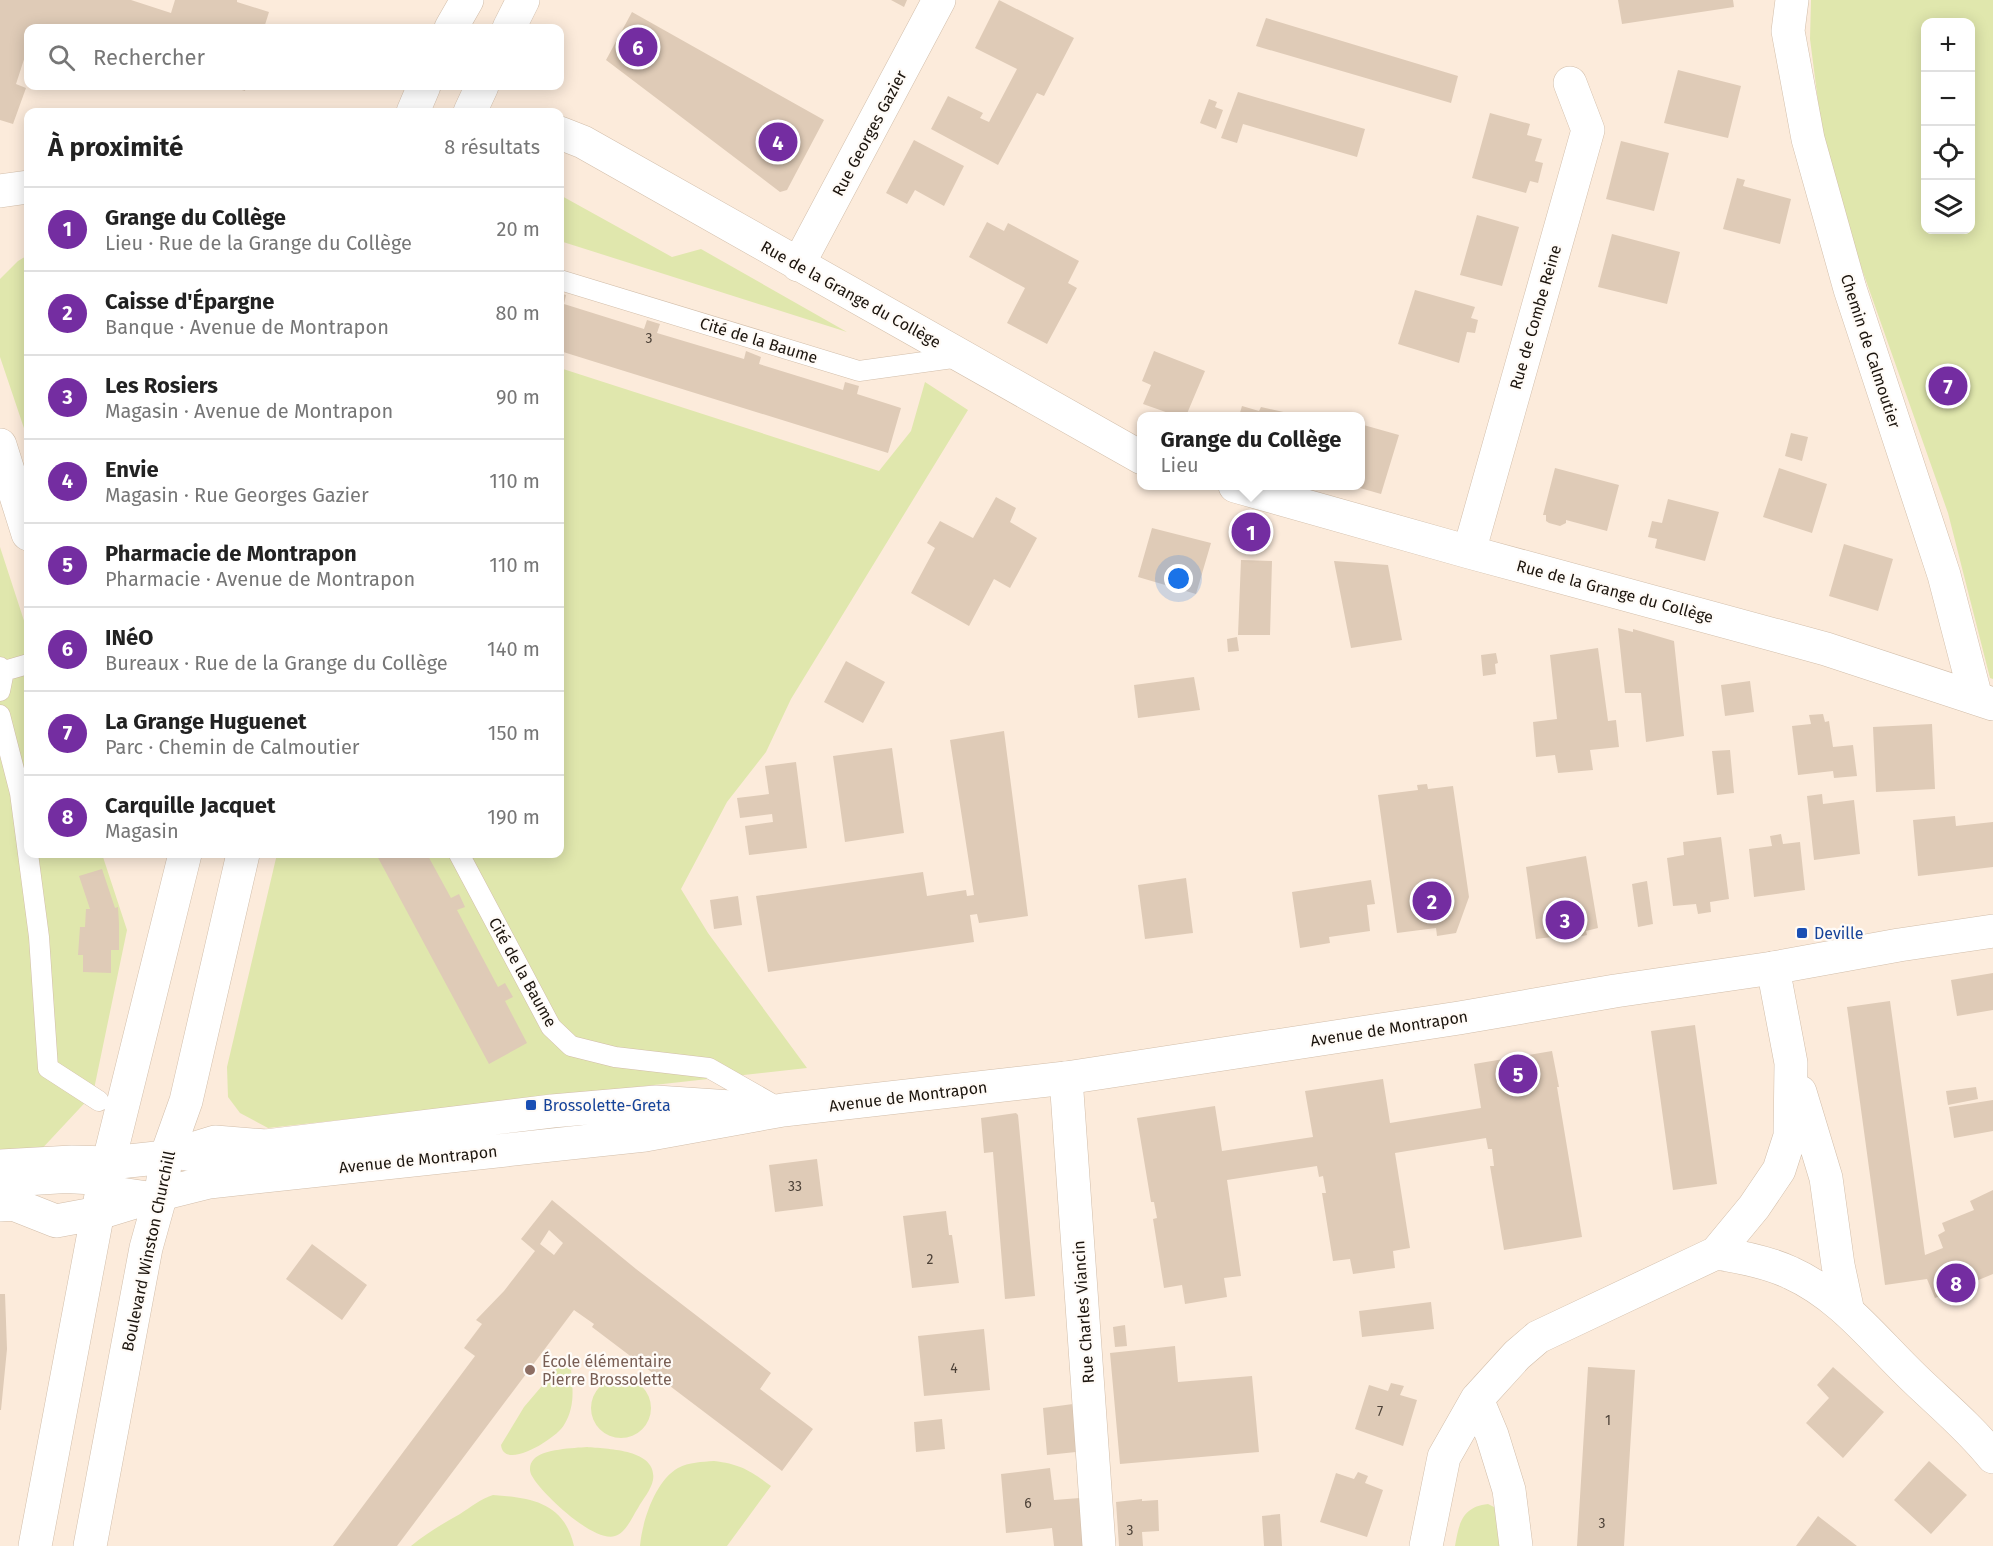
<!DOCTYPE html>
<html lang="fr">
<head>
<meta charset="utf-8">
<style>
	:root { --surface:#fff; --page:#f6f6f6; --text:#222; --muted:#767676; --line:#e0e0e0; --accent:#742da1 }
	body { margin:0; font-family:"Fira Sans",sans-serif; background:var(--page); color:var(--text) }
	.controls { position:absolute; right:18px; top:18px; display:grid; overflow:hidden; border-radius:12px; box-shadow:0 3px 15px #0003 }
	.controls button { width:54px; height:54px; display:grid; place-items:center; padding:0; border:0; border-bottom:2px solid var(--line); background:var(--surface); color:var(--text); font:30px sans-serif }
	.you { position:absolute; left:1179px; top:579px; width:21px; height:21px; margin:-15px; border:4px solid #fff; border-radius:50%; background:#1a73e8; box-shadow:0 0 0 9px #1a73e833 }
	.badge { display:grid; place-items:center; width:39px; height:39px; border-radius:50%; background:var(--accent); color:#fff; font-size:20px; font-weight:700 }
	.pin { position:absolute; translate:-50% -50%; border:3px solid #fff; box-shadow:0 2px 6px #0006 }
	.popup { position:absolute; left:1137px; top:412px; width:228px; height:78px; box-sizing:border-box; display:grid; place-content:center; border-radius:12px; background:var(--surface); filter:drop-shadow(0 2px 4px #0005); font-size:20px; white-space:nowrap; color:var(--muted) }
	.popup b { font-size:22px; color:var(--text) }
	.popup::after { content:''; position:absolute; left:50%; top:100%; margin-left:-12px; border:12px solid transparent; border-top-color:var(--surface) }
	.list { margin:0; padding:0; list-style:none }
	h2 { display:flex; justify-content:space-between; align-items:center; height:78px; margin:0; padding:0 24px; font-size:26px }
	h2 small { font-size:20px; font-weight:400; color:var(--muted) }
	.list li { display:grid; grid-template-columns:39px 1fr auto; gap:18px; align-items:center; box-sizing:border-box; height:84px; padding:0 24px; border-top:2px solid var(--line) }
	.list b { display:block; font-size:22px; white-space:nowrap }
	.list p { margin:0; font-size:20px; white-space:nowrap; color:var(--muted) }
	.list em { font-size:20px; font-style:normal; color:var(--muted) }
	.icon { flex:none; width:33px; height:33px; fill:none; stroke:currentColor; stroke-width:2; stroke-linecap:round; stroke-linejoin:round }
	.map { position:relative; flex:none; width:1993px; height:1546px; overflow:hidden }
	.search { position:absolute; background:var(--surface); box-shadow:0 3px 15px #0003; left:24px; top:24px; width:540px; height:66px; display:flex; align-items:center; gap:15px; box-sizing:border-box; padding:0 21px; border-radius:12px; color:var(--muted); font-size:22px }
	.panel { position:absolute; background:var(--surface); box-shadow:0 3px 15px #0003; left:24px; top:108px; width:540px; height:750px; border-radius:12px }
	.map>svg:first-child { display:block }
	.green { fill:#e0e7ad; fill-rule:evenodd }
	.building { fill:#dfcbb7; fill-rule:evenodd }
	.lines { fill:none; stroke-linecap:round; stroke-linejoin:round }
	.lane-casing { stroke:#d2beaa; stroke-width:21 }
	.street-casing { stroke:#d2beaa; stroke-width:34 }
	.secondary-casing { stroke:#d2beaa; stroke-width:34 }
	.primary-casing { stroke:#d2beaa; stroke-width:34 }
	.lane { stroke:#fff; stroke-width:20 }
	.street { stroke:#fff; stroke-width:33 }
	.secondary { stroke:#fff; stroke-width:33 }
	.primary { stroke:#fff; stroke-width:33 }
	.transit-dot { fill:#1a4fb4; stroke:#fffbf7; stroke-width:2 }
	.education-dot { fill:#8d6e63; stroke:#fffbf7; stroke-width:2 }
	.labels { text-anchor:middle; stroke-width:4.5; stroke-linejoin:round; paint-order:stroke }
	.number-label { font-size:14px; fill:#4d4238 }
	.street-label { font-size:16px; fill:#1c150e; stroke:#fffbf7 }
	.transit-label { font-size:16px; fill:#164399; stroke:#fffbf7; text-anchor:start }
	.education-label { font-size:16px; fill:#785e54; stroke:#fffbf7; text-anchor:start }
</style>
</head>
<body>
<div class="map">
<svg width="1993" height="1546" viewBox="0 0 1993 1546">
	<rect width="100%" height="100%" fill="#fcebdb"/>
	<path class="green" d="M1811 0H1993V679L1990 678 1948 513 1858 258 1823 140 1810 39ZM1926 22H1970V230H1926Z
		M560 195 672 257 701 249 847 332 560 241Z
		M28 255V440L0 357V279L18 261Z
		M560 368 879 471 911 431 925 382 968 410 791 699 766 752 727 802 681 889 708 933 807 1068 268 1128 240 1113 228 1097 227 1067 277 854H560Z
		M0 547 28 633V854H102L127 930 93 1094 37 1154 0 1156Z
		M565 1366 571 1370C573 1390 575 1407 564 1425 558 1437 504 1472 501 1445L524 1407 558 1367Z
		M591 1408a30 30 0 1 1 60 0a30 30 0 1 1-60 0Z
		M587 1447C607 1449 658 1449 653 1480 651 1490 643 1499 638 1508 632 1517 626 1533 615 1536 594 1543 542 1494 532 1476 529 1471 529 1464 534 1459 543 1449 574 1448 587 1447Z
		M714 1461C740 1464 751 1471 771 1486L727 1546H640C642 1522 655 1481 678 1468 689 1462 702 1462 714 1461Z
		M493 1495C531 1498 564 1502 574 1546H411C427 1533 442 1524 460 1514 471 1507 480 1499 493 1495Z
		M1488 1504 1496 1508 1506 1546H1455C1459 1523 1462 1507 1488 1504Z"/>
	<path class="building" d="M0 0H131L171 13 175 0H237V2L269 12 264 28H49L36 24 35 28H28V47L16 84 26 88 13 124 0 120Z
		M891 0H907L904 7Z
		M999 0 1074 38 1044 96 1037 93 998 165 931 129 948 96 983 113 980 118 989 122 1017 69 975 48Z
		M1618 0H1733L1734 7 1622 24Z
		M632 12 824 120 787 190 780 192 606 60Z
		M1266 18 1458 76 1451 103 1256 46Z
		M1678 70 1741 86 1728 138 1664 123Z
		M229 86H246L245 91Z
		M1238 92 1365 129 1357 157 1243 124 1237 143 1221 138Z
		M1209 99 1217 102 1215 107 1223 110 1216 129 1200 123Z
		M1490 113 1530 124 1527 135 1542 139 1535 161 1543 163 1538 183 1530 181 1526 193 1472 178Z
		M914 140 964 166 944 206 915 190 907 204 886 193Z
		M1621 141 1669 153 1654 211 1606 199Z
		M1737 178 1745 180 1743 186 1791 199 1780 244 1723 229Z
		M1477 215 1519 227 1502 286 1460 275Z
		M987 222 1004 231 1008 223 1079 261 1068 283 1077 288 1047 344 1007 323 1025 288 969 257Z
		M1612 234 1680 252 1667 304 1598 287Z
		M1415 290 1475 307 1471 318 1478 320 1475 333 1467 332 1459 363 1398 344Z
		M560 293 566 295 564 304 644 329 647 320 660 324 657 333 744 359 746 351 761 357 759 364 843 390 845 382 859 386 857 394 901 408 888 453 560 351Z
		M1154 351 1205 371 1186 416H1177L1143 404 1151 385 1142 381Z
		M1242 406 1259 411 1261 407 1288 413 1287 416H1239Z
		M1360 424 1399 435 1381 494 1353 486H1360Z
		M1791 433 1808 437 1802 461 1785 456Z
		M1555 468 1619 485 1607 531 1566 520V523L1560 526 1549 523 1546 521V515H1543Z
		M1779 468 1827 484 1812 533 1763 517Z
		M996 497 1016 508 1010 522 1037 538 1010 588 994 579 969 626 911 593 935 548 927 543 940 521 973 538Z
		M1668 499 1719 512 1705 561 1655 548 1657 539 1648 537 1652 521 1662 523Z
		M1245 524 1260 528 1257 539 1242 535Z
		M1152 528 1211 543 1196 594 1138 577Z
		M1844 544 1893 559 1878 611 1829 596Z
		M1241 560 1272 561 1270 635H1238Z
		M1334 561 1388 565 1402 640 1351 648Z
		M1618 628 1633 632V629L1674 641 1684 736 1646 742 1641 693H1625Z
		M1237 637 1239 651 1228 652 1227 639Z
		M1598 648 1608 721 1616 720 1619 747 1590 750 1593 770 1558 773 1555 755 1536 757 1533 722 1557 719 1550 655Z
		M1496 653 1498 663 1495 664 1496 674 1483 676 1481 655Z
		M846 661 885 682 863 723 824 702Z
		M1194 677 1200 710 1138 718 1134 685Z
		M1750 681 1754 712 1725 716 1721 685Z
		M1823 714 1825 722 1829 721 1833 747 1853 745 1857 776 1834 778 1833 771 1798 775 1792 726 1811 724 1809 715Z
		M1932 724 1935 789 1876 792 1873 727Z
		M1004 731 1028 916 979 923 977 914 970 915 974 942 768 972 756 896 923 872 927 896 966 890 967 896 974 895 950 740Z
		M892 748 904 833 845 842 833 756Z
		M1730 750 1734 793 1717 795 1712 751Z
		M796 762 807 848 749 855 745 826 773 822 772 814 740 818 737 798 769 794 765 766Z
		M1427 784 1428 789 1453 786 1469 897 1456 933 1437 936 1436 928 1397 933 1378 795 1418 790 1417 785Z
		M1822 794 1823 804 1854 800 1860 854 1814 860 1807 796Z
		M1955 816 1956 826 1993 822V867L1918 876 1913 820Z
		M1781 834 1783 844 1800 842 1805 890 1754 897 1749 849 1772 846 1770 836Z
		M1721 837 1729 899 1710 902 1711 912 1698 914 1696 904 1673 906 1667 858 1684 855 1683 842Z
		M376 854H427L451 898 459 894 465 907 457 910 498 987 505 983 513 997 505 1001 527 1043 489 1064Z
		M1586 856 1598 928 1586 931 1587 935 1560 941V936L1536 939 1526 867Z
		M102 869 115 908 118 907 119 924V950H111V973L83 972V955H78L80 927H85L86 909H90L79 876Z
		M1186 878 1193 933 1145 939 1138 885Z
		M1371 880 1375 904 1367 905 1370 931 1329 937 1330 943 1300 948 1292 892Z
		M1647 881 1653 924 1638 927 1632 884Z
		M738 896 742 925 714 929 710 900Z
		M1993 973V1010L1957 1016 1951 980Z
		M1890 1001 1925 1255 1943 1248 1938 1235 1945 1231 1942 1223 1974 1210 1970 1201 1993 1190V1274L1935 1298 1927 1279 1885 1285 1847 1007Z
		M1695 1025 1717 1184 1673 1190 1651 1031Z
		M1552 1051 1559 1087H1557L1582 1237 1504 1250 1490 1166H1494L1492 1149H1488L1486 1138 1395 1153 1410 1248 1393 1251 1395 1268 1353 1274 1350 1259 1333 1261 1322 1193H1326L1323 1176 1319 1177 1317 1166 1227 1180 1241 1276 1224 1278 1227 1297 1185 1304 1182 1285 1164 1288 1153 1219 1157 1218 1154 1202H1151L1137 1118 1215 1106 1222 1151 1313 1137 1305 1091 1383 1079 1390 1123 1481 1108 1474 1064Z
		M1976 1087 1978 1099 1948 1105 1946 1091Z
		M1993 1100V1131L1954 1138 1949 1107Z
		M1016 1113 1018 1115 1035 1296 1005 1299 993 1152 984 1153 981 1118Z
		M817 1159 823 1206 775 1212 769 1165Z
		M552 1200 636 1269 771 1373 760 1389 813 1429 782 1471 592 1327 594 1324 574 1310 397 1546H333L475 1356 464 1348 482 1324 476 1320 504 1291 535 1251 521 1239ZM549 1230 563 1243 554 1255 540 1244Z
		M946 1211 949 1235H952L959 1283 912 1288 903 1216Z
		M312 1244 367 1285 342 1320 286 1279Z
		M0 1294H5L7 1349 1 1410H0Z
		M1431 1302 1434 1329 1362 1337 1359 1311Z
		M1125 1325 1127 1346 1115 1347 1113 1327Z
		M984 1329 990 1390 924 1396 918 1336Z
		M1175 1346 1178 1382 1252 1376 1259 1452 1120 1464 1110 1353Z
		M1588 1367 1635 1370 1624 1546H1577Z
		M1833 1367 1884 1412 1843 1458 1806 1423 1829 1398 1817 1385Z
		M1391 1383 1404 1386 1400 1395 1417 1400 1403 1446 1355 1429 1369 1385 1388 1391Z
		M1073 1404 1076 1452 1047 1455 1043 1408Z
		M942 1419 945 1449 916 1452 914 1422Z
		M1929 1461 1967 1495 1931 1534 1894 1500Z
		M1050 1468 1054 1500 1080 1498 1084 1546H1054L1052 1528 1006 1533 1001 1474Z
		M1358 1472 1368 1476 1365 1483 1383 1490 1367 1537 1320 1522 1336 1473 1354 1479Z
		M1142 1499V1501L1158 1500 1159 1531 1142 1532 1143 1546H1119L1116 1502Z
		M1280 1514 1282 1546H1264L1262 1516Z
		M1818 1516 1857 1546H1796Z"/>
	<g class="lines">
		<defs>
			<path id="lane" d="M560 280 859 371 960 357
				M0 667 4 671 0 691
				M4 671 28 664
				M0 715 20 793 39 937 48 1068 99 1101
				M459 854 551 1027 571 1046 615 1057 709 1068 781 1109
				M177 1159 212 1165 273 1159
				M0 1187 66 1183 103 1185 150 1192"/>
			<path id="street" d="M1792 0 1788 31 1808 139 1850 289 1944 575 1976 698
				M560 133 583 142 1142 458
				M0 191 28 187
				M798 265 939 0
				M0 445 28 534
				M1235 486 1469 552 1826 649 1993 704
				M1469 552 1588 130 1570 83
				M1066 1078 1099 1546
				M1800 1092 1826 1178 1838 1265 1848 1312
				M1716 1253C1742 1257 1768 1262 1791 1273 1842 1296 1876 1342 1915 1379 1942 1405 1970 1428 1993 1457
				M1477 1399 1492 1435 1509 1490 1516 1546
				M1426 1546 1444 1457 1477 1399 1517 1355 1538 1337 1716 1253 1754 1207 1779 1170 1790 1136 1791 1063 1773 968"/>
			<path id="secondary" d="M0 1166 72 1162 110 1163 166 1157 215 1142 266 1146 552 1111 656 1102 731 1107
				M0 1205 13 1204 56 1221 99 1213 161 1194 209 1182 645 1135 783 1110 1066 1078 1459 1018 1615 991 1773 968 1899 945 1993 931"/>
			<path id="primary" d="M451 28 467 0
				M509 28 523 0
				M413 112 424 86
				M470 112 482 86
				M35 1546 103 1185 185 854
				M90 1546 146 1248 161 1194 166 1157 186 1101 243 854"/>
		</defs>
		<use href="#lane" class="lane-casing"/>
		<use href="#street" class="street-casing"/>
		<use href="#secondary" class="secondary-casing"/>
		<use href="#primary" class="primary-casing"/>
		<use href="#lane" class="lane"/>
		<use href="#street" class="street"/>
		<use href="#secondary" class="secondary"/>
		<use href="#primary" class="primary"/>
	</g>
	<g class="transit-dot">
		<rect x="1796" y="927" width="12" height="12" rx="3"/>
		<rect x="525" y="1099" width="12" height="12" rx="3"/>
	</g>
	<circle class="education-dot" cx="530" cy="1370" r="6"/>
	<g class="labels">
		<g class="number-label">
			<text x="649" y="343">3</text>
			<text x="795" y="1191">33</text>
			<text x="930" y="1264">2</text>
			<text x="954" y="1373">4</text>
			<text x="1380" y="1416">7</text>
			<text x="1608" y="1425">1</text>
			<text x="1028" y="1508">6</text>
			<text x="1602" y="1528">3</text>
			<text x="1130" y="1535">3</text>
		</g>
		<g class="street-label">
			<text transform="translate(869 133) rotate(-62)" y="6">Rue Georges Gazier</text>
			<text transform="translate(851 294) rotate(29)" y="6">Rue de la Grange du Collège</text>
			<text transform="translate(1535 317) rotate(-74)" y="6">Rue de Combe Reine</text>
			<text transform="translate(759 340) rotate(17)" y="6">Cité de la Baume</text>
			<text transform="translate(1871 351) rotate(72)" y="6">Chemin de Calmoutier</text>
			<text transform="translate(1615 591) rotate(15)" y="6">Rue de la Grange du Collège</text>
			<text transform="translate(523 972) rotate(61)" y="6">Cité de la Baume</text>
			<text transform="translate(1389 1028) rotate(-9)" y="6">Avenue de Montrapon</text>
			<text transform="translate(908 1096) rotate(-7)" y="6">Avenue de Montrapon</text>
			<text transform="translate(418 1159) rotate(-6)" y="6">Avenue de Montrapon</text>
			<text transform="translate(148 1251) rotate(-78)" y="6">Boulevard Winston Churchill</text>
			<text transform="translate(1083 1312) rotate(-94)" y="6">Rue Charles Viancin</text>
		</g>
		<g class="transit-label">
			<text x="1814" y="939">Deville</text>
			<text x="543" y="1111">Brossolette-Greta</text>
		</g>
		<g class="education-label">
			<text x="542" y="1367">École élémentaire<tspan x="542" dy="18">Pierre Brossolette</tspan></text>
		</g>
	</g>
</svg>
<div class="controls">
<button>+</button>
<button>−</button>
<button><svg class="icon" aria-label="locate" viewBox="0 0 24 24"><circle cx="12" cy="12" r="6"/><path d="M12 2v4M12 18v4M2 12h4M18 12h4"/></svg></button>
<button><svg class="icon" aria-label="layers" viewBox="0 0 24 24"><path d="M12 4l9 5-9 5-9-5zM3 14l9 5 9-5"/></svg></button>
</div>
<div class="you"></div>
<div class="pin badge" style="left:1251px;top:532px">1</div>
<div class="popup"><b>Grange du Collège</b>Lieu</div>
<div class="pin badge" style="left:1432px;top:901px">2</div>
<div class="pin badge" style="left:1565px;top:920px">3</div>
<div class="pin badge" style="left:778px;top:142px">4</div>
<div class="pin badge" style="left:1518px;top:1074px">5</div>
<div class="pin badge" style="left:638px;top:47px">6</div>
<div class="pin badge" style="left:1948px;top:386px">7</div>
<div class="pin badge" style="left:1956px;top:1283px">8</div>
<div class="search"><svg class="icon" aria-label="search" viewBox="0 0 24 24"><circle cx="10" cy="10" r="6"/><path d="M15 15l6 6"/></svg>Rechercher</div>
<section class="panel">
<h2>À proximité<small>8 résultats</small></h2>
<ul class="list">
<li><span class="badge">1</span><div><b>Grange du Collège</b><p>Lieu · Rue de la Grange du Collège</p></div><em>20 m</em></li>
<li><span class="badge">2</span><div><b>Caisse d'Épargne</b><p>Banque · Avenue de Montrapon</p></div><em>80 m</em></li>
<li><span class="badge">3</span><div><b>Les Rosiers</b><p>Magasin · Avenue de Montrapon</p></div><em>90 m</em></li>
<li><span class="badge">4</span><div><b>Envie</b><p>Magasin · Rue Georges Gazier</p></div><em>110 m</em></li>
<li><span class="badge">5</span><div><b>Pharmacie de Montrapon</b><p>Pharmacie · Avenue de Montrapon</p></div><em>110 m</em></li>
<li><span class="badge">6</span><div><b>INéO</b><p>Bureaux · Rue de la Grange du Collège</p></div><em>140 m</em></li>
<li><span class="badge">7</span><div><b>La Grange Huguenet</b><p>Parc · Chemin de Calmoutier</p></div><em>150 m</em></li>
<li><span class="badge">8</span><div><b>Carquille Jacquet</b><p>Magasin</p></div><em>190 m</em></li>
</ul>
</section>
</div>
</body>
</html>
